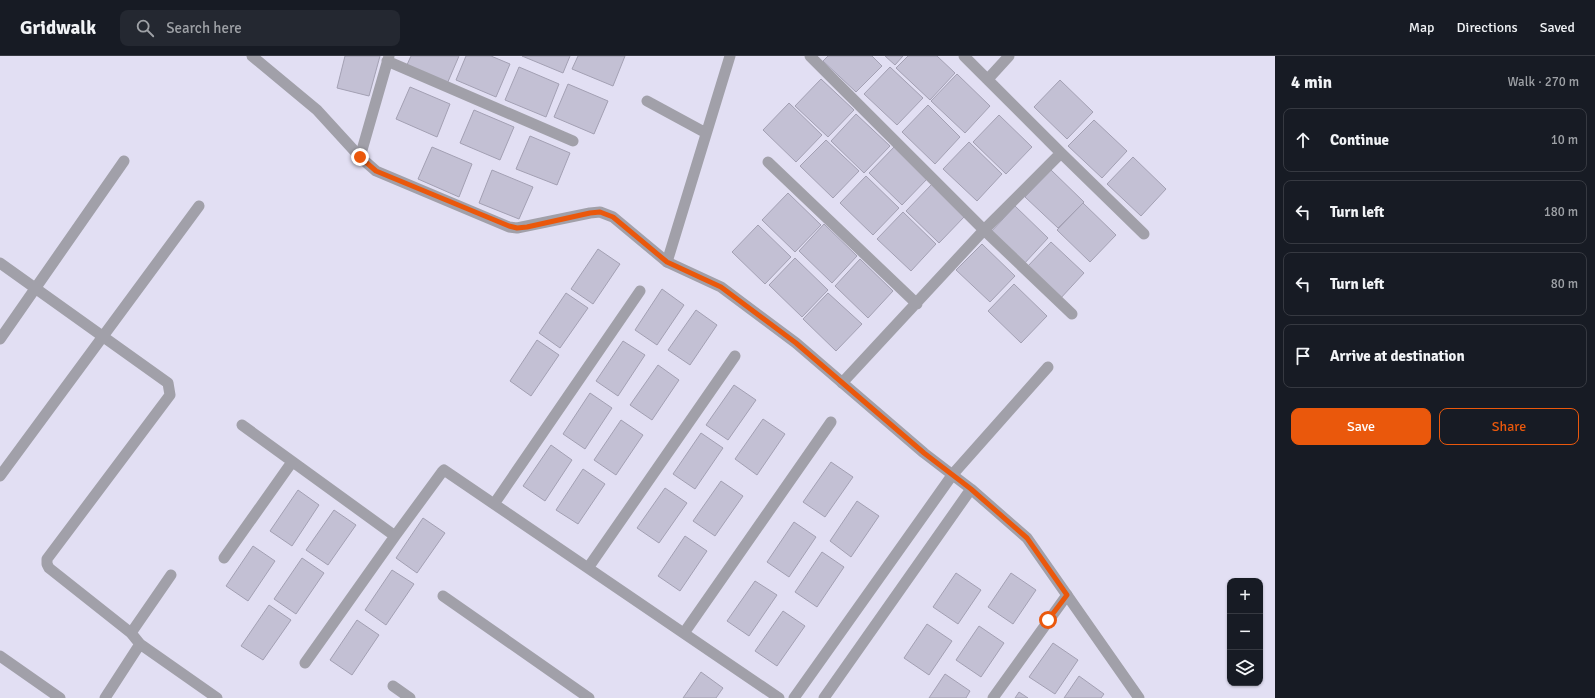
<!DOCTYPE html>
<html lang="en">
<head>
<meta charset="utf-8">
<style>
	:root { --surface:#171b24; --page:#242831; --text:#f1f3f6; --muted:#9ea1a6; --line:#363941; --accent:#ea580c }
	body { margin:0; font-family:Signika,sans-serif; background:var(--page); color:var(--text) }
	.controls { position:absolute; right:12px; bottom:12px; display:grid; overflow:hidden; border-radius:8px; box-shadow:0 1px 3px #0004 }
	.controls button { width:36px; height:36px; display:grid; place-items:center; padding:0; border:0; border-bottom:1px solid var(--line); background:var(--surface); color:var(--text); font:20px sans-serif }
	.stop { position:absolute; width:12px; height:12px; margin:-9px; border:3px solid #ea580c; border-radius:50%; background:#fff }
	.stop.end { background:#ea580c; border-color:#fff; box-shadow:0 1px 4px #0008 }
	.list { margin:0; padding:0; list-style:none }
	h2 { display:flex; justify-content:space-between; align-items:center; height:52px; margin:0; padding:0 16px; font-size:17px }
	h2 small { font-size:13px; font-weight:400; color:var(--muted) }
	.list li { display:grid; grid-template-columns:26px 1fr auto; gap:12px; align-items:center; box-sizing:border-box; height:64px; margin:0 8px 8px; padding:0 8px; border:1px solid var(--line); border-radius:8px }
	.list b { display:block; font-size:15px; white-space:nowrap }
	.list em { font-size:13px; font-style:normal; color:var(--muted) }
	.actions { display:flex; gap:8px; padding:12px 16px }
	.actions a { flex:1; padding:9px 0; border:1px solid var(--accent); border-radius:8px; text-align:center; font-size:14px; color:var(--accent) }
	.actions .main { background:var(--accent); color:#fff }
	.icon { flex:none; width:22px; height:22px; fill:none; stroke:currentColor; stroke-width:2; stroke-linecap:round; stroke-linejoin:round }
	.map { position:relative; flex:none; width:1275px; height:642px; overflow:hidden }
	header { display:flex; align-items:center; gap:24px; box-sizing:border-box; height:56px; padding:0 20px; background:var(--surface); border-bottom:1px solid var(--line) }
	header strong { font-size:19px }
	nav { display:flex; gap:22px; margin-inline-start:auto; font-size:14px }
	.search { width:280px; height:36px; background:var(--page); display:flex; align-items:center; gap:10px; box-sizing:border-box; padding:0 14px; border-radius:8px; color:var(--muted); font-size:15px }
	main { display:flex }
	aside { flex:1; background:var(--surface) }
	.map>svg:first-child { display:block }
	.building { fill:#c3c0d4; stroke:#a3a0b3 }
	.lines { fill:none; stroke-linecap:round; stroke-linejoin:round }
	.minor { stroke:#a1a0a9; stroke-width:11 }
	.tertiary { stroke:#a1a0a9; stroke-width:11 }
	.route { stroke:#ea580c; stroke-width:5 }
</style>
</head>
<body>
<header>
<strong>Gridwalk</strong>
<div class="search"><svg class="icon" aria-label="search" viewBox="0 0 24 24"><circle cx="10" cy="10" r="6"/><path d="M15 15l6 6"/></svg>Search here</div>
<nav><a>Map</a><a>Directions</a><a>Saved</a></nav>
</header>
<main>
<div class="map">
<svg width="1275" height="642" viewBox="0 0 1275 642">
	<rect width="100%" height="100%" fill="#e2dff3"/>
	<path class="building" d="M345 0H380L369 40 337 32Z
		M411 0H459L447 28 406 11Z
		M466 0H491L510 8 496 41 456 24Z
		M522 0H570L563 17Z
		M578 0H625L613 30 572 13Z
		M828 0H872L882 10 856 36 823 5Z
		M885 0H903L895 9Z
		M908 0H937L955 17 930 44 896 12Z
		M519 11 559 28 546 61 505 44Z
		M890 11 923 42 897 69 864 38Z
		M957 18 990 50 965 77 931 45Z
		M821 23 854 54 828 81 795 50Z
		M1060 24 1093 56 1067 83 1034 51Z
		M568 28 608 45 594 78 554 61Z
		M410 31 450 48 437 81 396 63Z
		M789 47 822 79 796 106 763 74Z
		M928 49 960 81 935 108 902 76Z
		M474 54 514 71 500 104 460 87Z
		M856 58 890 90 864 117 831 85Z
		M999 59 1032 91 1006 118 973 86Z
		M1094 64 1127 95 1102 122 1068 90Z
		M530 80 570 97 557 129 516 113Z
		M826 84 859 115 833 142 800 110Z
		M969 86 1002 118 977 145 943 113Z
		M895 90 928 122 902 149 869 117Z
		M432 91 472 108 459 141 418 123Z
		M1133 101 1166 133 1141 160 1107 128Z
		M492 114 533 131 519 163 479 147Z
		M1051 114 1084 146 1058 172 1025 141Z
		M866 120 899 152 873 179 840 147Z
		M932 128 965 160 939 187 906 155Z
		M788 137 821 169 795 196 762 164Z
		M1083 147 1116 179 1090 206 1057 174Z
		M1015 150 1048 182 1023 209 990 177Z
		M903 156 936 188 911 215 877 183Z
		M824 168 857 200 832 227 799 195Z
		M758 169 791 201 765 228 732 196Z
		M1051 186 1084 217 1059 244 1026 212Z
		M982 188 1015 220 990 246 956 214Z
		M598 193 620 208 593 248 571 233Z
		M795 202 828 234 802 261 769 229Z
		M860 203 893 235 868 262 835 230Z
		M1014 228 1047 260 1021 287 988 255Z
		M662 233 684 249 657 289 635 274Z
		M566 237 588 252 560 292 539 277Z
		M828 237 862 268 836 295 803 263Z
		M696 254 717 269 690 309 668 294Z
		M537 284 559 299 531 340 510 325Z
		M623 285 645 299 618 340 596 325Z
		M658 309 679 324 652 364 630 349Z
		M734 329 756 344 728 384 706 369Z
		M590 337 612 352 585 393 563 378Z
		M763 363 785 378 757 419 735 403Z
		M621 364 643 379 616 419 594 404Z
		M701 377 723 392 695 433 673 418Z
		M551 389 572 404 545 445 523 430Z
		M831 406 853 421 825 461 803 446Z
		M583 413 605 428 578 468 556 454Z
		M721 425 743 440 715 480 693 465Z
		M665 432 687 447 659 487 637 472Z
		M298 434 319 449 292 490 270 475Z
		M857 445 879 460 851 501 830 485Z
		M334 454 356 469 328 509 306 494Z
		M423 462 445 477 417 517 396 502Z
		M794 466 816 481 789 521 767 506Z
		M685 480 707 495 680 535 658 520Z
		M253 490 275 505 248 545 226 530Z
		M822 496 844 511 817 551 795 536Z
		M302 502 324 517 296 558 274 543Z
		M392 514 414 528 386 569 365 554Z
		M956 517 981 534 958 568 933 551Z
		M1011 517 1036 534 1013 568 988 551Z
		M755 525 777 539 749 580 727 565Z
		M269 549 291 564 263 604 241 590Z
		M783 555 805 570 777 610 755 595Z
		M357 564 379 579 352 619 330 604Z
		M927 568 952 585 929 619 904 602Z
		M979 570 1004 587 981 621 956 604Z
		M1053 587 1078 604 1055 638 1029 621Z
		M701 616 723 632 716 642H683Z
		M945 618 970 635 966 642H929Z
		M1079 620 1104 638 1101 642H1064Z
		M1019 636 1028 642H1015Z"/>
	<g class="lines">
		<path class="minor" d="M810 0 984 174 1072 258
			M387 5 573 85
			M988 23 1009 0
			M647 45 706 77
			M1061 97 1144 178
			M360 101 389 0
			M768 106 917 248
			M667 206 730 0
			M0 207 168 327 170 339 47 503V508L49 512 131 577 140 588 105 642
			M0 283 124 105
			M842 327 984 174 1061 97 964 0
			M242 369 395 480 442 416 444 414 779 642
			M953 418 1048 311
			M0 420 199 150
			M494 448 640 235
			M224 502 292 406
			M588 512 735 300
			M443 540 589 642
			M131 577 171 519
			M684 577 831 366
			M140 588 217 642
			M0 600 60 642
			M305 607 395 480
			M393 630 410 642
			M993 642 1067 539"/>
		<path class="tertiary" d="M252 0 317 54 360 101 376 115 509 171 517 172 590 157 600 156 613 161 667 206 721 231 796 287 924 397 971 433 1027 482 1139 642
			M794 642 953 418
			M824 642 971 433"/>
	</g>
	<g class="lines">
		<path class="route" d="M360 101 376 115 509 170 517 172 527 171 590 157 600 156 613 161 667 206 721 231 796 287 924 397 971 433 1027 482 1067 539 1048 564"/>
	</g>
</svg>
<div class="controls">
<button>+</button>
<button>−</button>
<button><svg class="icon" aria-label="layers" viewBox="0 0 24 24"><path d="M12 4l9 5-9 5-9-5zM3 14l9 5 9-5"/></svg></button>
</div>
<div class="stop" style="left:1048px;top:564px"></div>
<div class="stop end" style="left:360px;top:101px"></div>
</div>
<aside>
<h2>4 min<small>Walk · 270 m</small></h2>
<ul class="list">
<li><svg class="icon" aria-label="ahead" viewBox="0 0 24 24"><path d="M12 20V5M6 11l6-6 6 6"/></svg><div><b>Continue</b></div><em>10 m</em></li>
<li><svg class="icon" aria-label="left" viewBox="0 0 24 24"><path d="M17 20v-9H6M10 6l-5 5 5 5"/></svg><div><b>Turn left</b></div><em>180 m</em></li>
<li><svg class="icon" aria-label="left" viewBox="0 0 24 24"><path d="M17 20v-9H6M10 6l-5 5 5 5"/></svg><div><b>Turn left</b></div><em>80 m</em></li>
<li><svg class="icon" aria-label="arrive" viewBox="0 0 24 24"><path d="M6 21V4h12l-3 4 3 4H6"/></svg><div><b>Arrive at destination</b></div></li>
</ul>
<div class="actions"><a class="main">Save</a><a>Share</a></div>
</aside>
</main>
</body>
</html>
